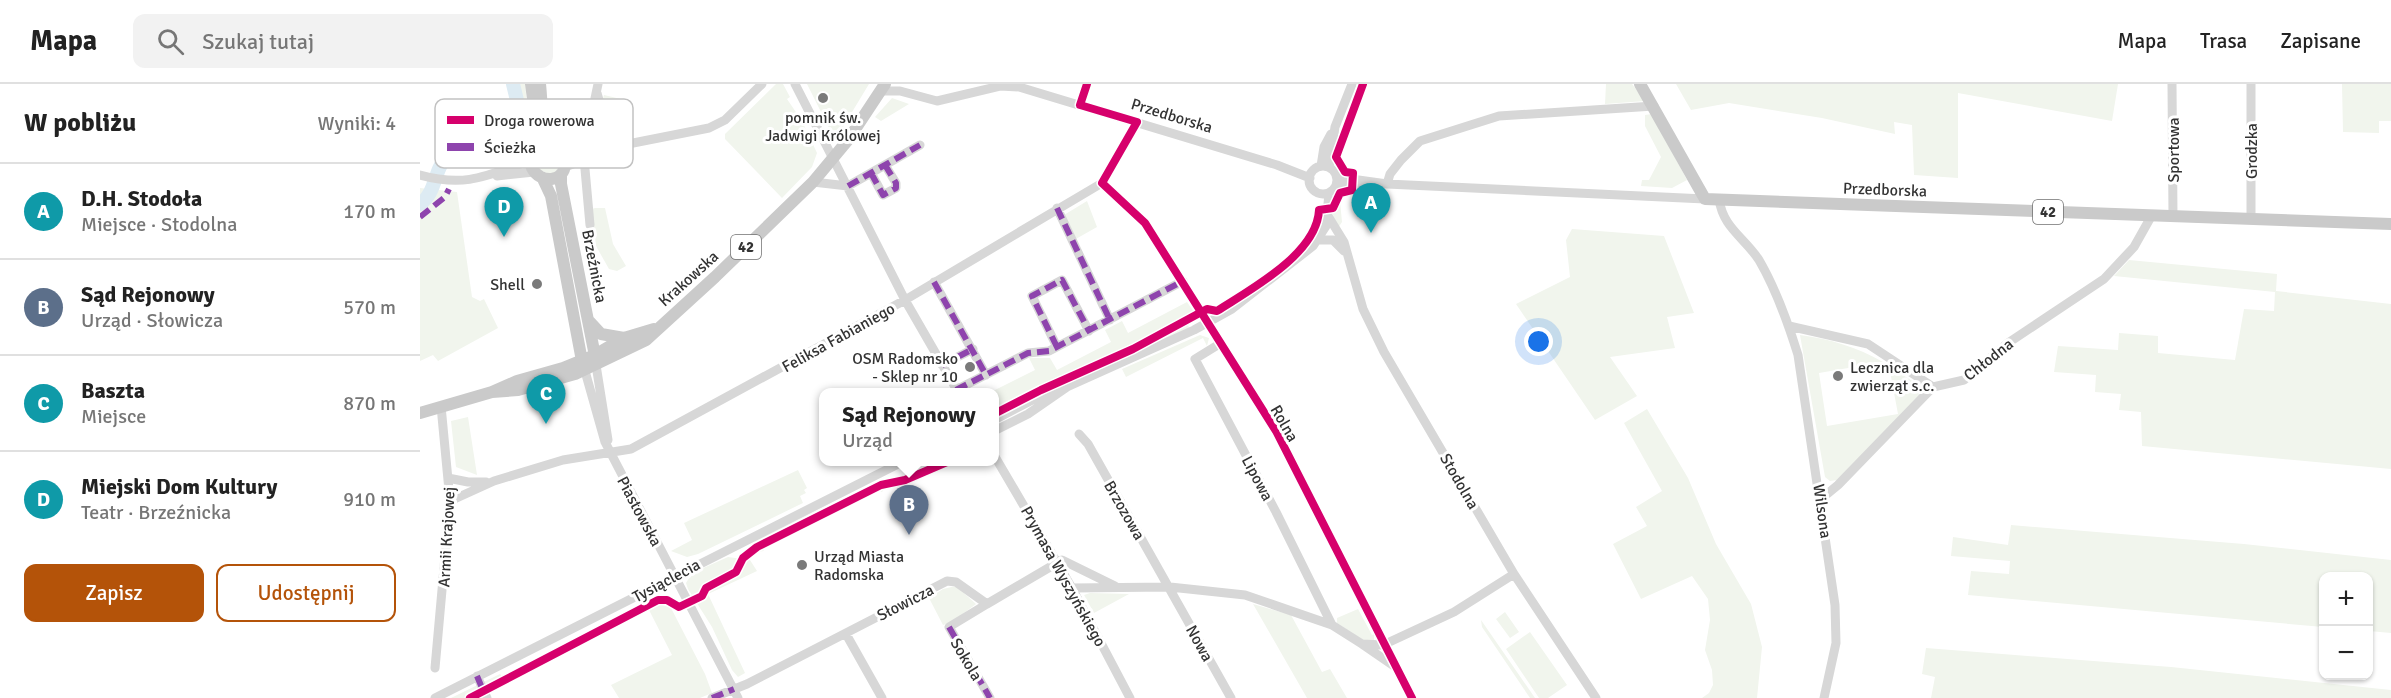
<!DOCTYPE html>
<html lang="pl">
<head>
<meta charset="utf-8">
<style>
	:root { --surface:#fff; --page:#f2f2f2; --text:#222; --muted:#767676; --line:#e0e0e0; --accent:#b45309 }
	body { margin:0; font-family:Signika,sans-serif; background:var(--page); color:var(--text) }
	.controls { position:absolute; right:18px; bottom:18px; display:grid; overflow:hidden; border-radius:12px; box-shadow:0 2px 4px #0004 }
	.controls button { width:54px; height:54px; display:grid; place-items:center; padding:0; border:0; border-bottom:2px solid var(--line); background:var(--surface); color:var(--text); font:30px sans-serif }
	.you { position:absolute; left:1119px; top:258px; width:21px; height:21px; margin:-15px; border:4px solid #fff; border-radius:50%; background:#1a73e8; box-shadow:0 0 0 9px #1a73e833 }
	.badge { display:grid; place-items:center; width:39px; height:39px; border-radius:50%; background:var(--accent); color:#fff; font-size:20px; font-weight:700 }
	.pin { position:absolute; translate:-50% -50px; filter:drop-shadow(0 2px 3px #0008) }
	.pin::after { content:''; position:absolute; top:32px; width:21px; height:18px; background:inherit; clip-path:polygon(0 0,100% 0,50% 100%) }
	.popup { position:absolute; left:399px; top:304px; width:180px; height:78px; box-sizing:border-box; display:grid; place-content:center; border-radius:12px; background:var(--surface); filter:drop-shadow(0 2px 4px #0005); font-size:20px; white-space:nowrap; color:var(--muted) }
	.popup b { font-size:22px; color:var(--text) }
	.popup::after { content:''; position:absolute; left:50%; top:100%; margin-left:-12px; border:12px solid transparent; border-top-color:var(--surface) }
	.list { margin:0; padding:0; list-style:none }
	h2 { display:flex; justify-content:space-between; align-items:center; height:78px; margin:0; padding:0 24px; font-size:26px }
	h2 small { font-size:20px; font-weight:400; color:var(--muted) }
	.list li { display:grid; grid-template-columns:39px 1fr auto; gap:18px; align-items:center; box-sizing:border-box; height:96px; padding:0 24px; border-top:2px solid var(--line) }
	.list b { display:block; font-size:22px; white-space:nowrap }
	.list p { margin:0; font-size:20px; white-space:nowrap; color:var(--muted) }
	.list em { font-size:20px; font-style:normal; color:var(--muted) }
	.actions { display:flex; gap:12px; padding:18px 24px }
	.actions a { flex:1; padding:14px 0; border:2px solid var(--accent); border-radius:12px; text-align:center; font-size:21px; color:var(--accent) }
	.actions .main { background:var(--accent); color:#fff }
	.icon { flex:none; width:33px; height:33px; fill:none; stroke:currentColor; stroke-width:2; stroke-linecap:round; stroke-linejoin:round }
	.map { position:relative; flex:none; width:1971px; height:614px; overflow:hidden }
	header { display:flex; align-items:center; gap:36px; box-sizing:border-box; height:84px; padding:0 30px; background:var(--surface); border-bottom:2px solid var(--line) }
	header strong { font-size:28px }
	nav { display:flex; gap:33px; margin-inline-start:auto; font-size:21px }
	.search { width:420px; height:54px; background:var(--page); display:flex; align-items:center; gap:15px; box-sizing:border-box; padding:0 21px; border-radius:12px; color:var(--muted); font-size:22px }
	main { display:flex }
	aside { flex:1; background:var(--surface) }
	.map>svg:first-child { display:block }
	.green { fill:#f1f5ed }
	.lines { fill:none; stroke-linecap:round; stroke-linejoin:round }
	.river { stroke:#ddebf3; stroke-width:14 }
	.minor { stroke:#d7d7d7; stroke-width:9 }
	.major { stroke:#cacaca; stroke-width:12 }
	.quiet { stroke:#8e44ad; stroke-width:6; stroke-dasharray:12 6; stroke-linecap:butt }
	.cycleway-casing { stroke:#fff; stroke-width:11 }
	.cycleway { stroke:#d6006c; stroke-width:8 }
	.poi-dot { fill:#7a7a7a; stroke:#fff; stroke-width:2 }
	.labels { text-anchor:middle; stroke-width:6; stroke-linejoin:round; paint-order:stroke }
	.shield { fill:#fff; stroke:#707070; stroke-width:1.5 }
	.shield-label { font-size:15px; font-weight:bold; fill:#333 }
	.street-label { font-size:16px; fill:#333; stroke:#fff }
	.poi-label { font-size:16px; fill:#333; stroke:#fff; text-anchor:end }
	.key { fill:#fff; stroke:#c2c2c2; stroke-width:1.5 }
	.key-label { font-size:16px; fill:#333 }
</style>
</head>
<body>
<header>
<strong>Mapa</strong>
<div class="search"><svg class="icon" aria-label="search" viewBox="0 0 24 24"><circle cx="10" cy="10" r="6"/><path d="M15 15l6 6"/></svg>Szukaj tutaj</div>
<nav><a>Mapa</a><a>Trasa</a><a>Zapisane</a></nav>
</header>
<main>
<aside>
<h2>W pobliżu<small>Wyniki: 4</small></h2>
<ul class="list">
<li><span class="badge" style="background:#0f9aa8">A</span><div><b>D.H. Stodoła</b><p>Miejsce · Stodolna</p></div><em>170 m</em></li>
<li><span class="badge" style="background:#5c6f8a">B</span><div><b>Sąd Rejonowy</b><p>Urząd · Słowicza</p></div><em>570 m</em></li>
<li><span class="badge" style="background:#0f9aa8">C</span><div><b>Baszta</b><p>Miejsce</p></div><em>870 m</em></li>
<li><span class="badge" style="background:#0f9aa8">D</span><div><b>Miejski Dom Kultury</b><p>Teatr · Brzeźnicka</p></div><em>910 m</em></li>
</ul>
<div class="actions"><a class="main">Zapisz</a><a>Udostępnij</a></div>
</aside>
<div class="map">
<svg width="1971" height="614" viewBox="0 0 1971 614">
	<rect width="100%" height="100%" fill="#fff"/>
	<path class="green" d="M89 0H105L109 38 94 70 57 78 55 59 98 42Z
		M356 0H363L370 13 367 15 382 37 397 69 392 83 362 114 305 55V50Z
		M387 0H449L423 43 412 50Z
		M1186 0H1212L1225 17 1185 20Z
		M1256 0H1698L1692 37 1538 9V94L1494 91 1492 41 1474 38 1475 50 1402 34 1309 19 1271 26Z
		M1922 0H1971V37H1959V49L1923 48Z
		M184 11 205 16 204 55 193 58 182 18Z
		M472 14 489 20 461 37 455 33Z
		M1232 30 1267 96 1252 104 1221 102 1222 96H1229L1241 73 1225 42V31Z
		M122 69 137 71C141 80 140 85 131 91L118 85 117 74Z
		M924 103 919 107 922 138 918 144C910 130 905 109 924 103Z
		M0 104 37 108 52 213 60 217 64 215 78 244 18 277 13 271 0 277Z
		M667 117 677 143 654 156 644 131Z
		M175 124H185L193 160 206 182 197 187 189 185 176 162 172 125Z
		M1152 145 1244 152 1274 229 1247 233 1255 264 1190 273 1217 312 1175 336 1096 220 1150 193 1146 156Z
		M1709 176 1857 190 1856 207 1971 220V385L1722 362 1721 328 1699 326 1701 310 1675 308 1676 291 1634 288 1638 262 1698 266 1699 249 1738 252V269L1815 276 1824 225 1854 227 1855 208 1694 192Z
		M767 218 774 228 773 236 768 241 769 244 575 331 574 308H571L615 286 609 274H630L637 286 691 258 685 246 702 237 708 249Z
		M780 251 789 254 787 262 783 254 706 293 702 285Z
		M1380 251C1410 255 1437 263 1463 278L1399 289 1407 342 1478 330 1469 282 1503 304 1501 311 1417 396 1410 397 1405 393Z
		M1227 325 1268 394 1296 460 1331 520 1342 563 1337 614H1282L1289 609 1293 601 1292 586 1285 566 1290 536 1288 515 1272 492 1221 515 1193 460 1227 442 1216 423 1242 407 1204 339Z
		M48 333 57 391 36 383 31 337Z
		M378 386 387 404 384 406 386 409 380 412 383 419 278 470 267 473 251 467 272 456 264 439Z
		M460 396 466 402 462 408 456 405 340 463 344 467 336 468 333 464 335 457Z
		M1591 441 1824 460 1971 476V549L1949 547 1948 492H1904L1903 543 1548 511 1551 487 1589 490 1590 477 1531 472 1533 453 1588 461Z
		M308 473 330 476 337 487 288 510 325 589 318 593 312 586 292 543 268 505 266 499 272 489Z
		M536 502 556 520 532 538 523 541 509 514 523 505Z
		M670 509 709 510 674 529 664 511Z
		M240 520 251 524 285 590 292 609 280 614H199L191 601 252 571 229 526Z
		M833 520 871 531 902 588 910 585 927 614H887Z
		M938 525 952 551 954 550V556H943L917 539V534Z
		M1085 528 1099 548 1090 554 1076 535Z
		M1061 536 1115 614H1110L1062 543Z
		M1110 548 1147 601 1128 614H1119L1086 565Z
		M1506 564 1751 583 1971 606V614H1511L1515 593 1502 590Z
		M80 590 83 594 45 614H31Z"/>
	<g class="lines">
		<path class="river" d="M0 120C18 107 13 84 28 73 47 59 82 60 98 45L102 37 93 0"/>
		<path class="minor" d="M375 0 485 216 538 308
			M1752 0 1753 132
			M460 7H480L517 17 580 2 599 3 857 81 890 94
			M177 9 189 51 188 66
			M660 21 667 0
			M142 70 159 67 165 62 178 0
			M164 74 170 141
			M889 96a14 14 0 1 1 28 0a14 14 0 1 1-28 0Z
			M901 82 904 63 911 50
			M145 83 203 61 289 44 305 36 342 0
			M909 83 915 43 932 0
			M451 89 463 111 476 104V99L465 81
			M0 91C47 104 68 91 112 76
			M77 92 114 88
			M917 93 967 100 1285 115
			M393 98 428 102 500 61
			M682 99 725 139 856 347 992 614
			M967 100 970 90 981 76 1000 57 1079 32 1234 22
			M916 102 943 101
			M1299 115C1303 144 1324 153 1339 176 1356 205 1368 239 1378 271L1415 521 1416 559 1404 614
			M637 124 690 236
			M908 132 924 158 943 225 964 268 1094 490 1176 614
			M1831 135V0
			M897 156H913L924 167
			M514 198 566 291
			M1369 242 1448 260 1513 303
			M801 259 775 275 856 428 912 541
			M637 263 612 212 642 196 669 247
			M163 280 185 358 318 614
			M176 281 188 356
			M522 281 553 265
			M536 306 608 269 629 267 763 197
			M574 336 620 312 639 306
			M574 347 608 330 647 303 774 246 812 225 893 162 906 142 909 109
			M659 350 668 360 811 614
			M574 371 652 504 710 614
			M28 394 48 398H66
			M1401 415 1418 401 1513 303 1544 296 1588 259 1684 195 1714 163 1732 131
			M30 417 74 397 143 376 211 365 485 216 682 99 717 38
			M652 504 750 503 825 511 912 541 942 560 963 561 1034 528 1094 490
			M567 520 529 543 570 614
			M426 550 462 614
			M942 560 974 582
			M15 584 30 417 21 322
			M57 592 67 614
			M15 614 482 378
			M292 614 327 600 527 497 536 498 567 520 642 476 695 502"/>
		<path class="major" d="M111 0 118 52 117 67
			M120 0C122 17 121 42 130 56 135 64 145 69 145 79 145 99 120 100 112 84L113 71 124 63 137 65
			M1220 0 1285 115 1971 140
			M141 90V100L176 277
			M123 95 131 112 162 277
			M169 237 181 250 204 254
			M72 308 98 306 155 290 226 256 295 193 393 98 428 56 465 0
			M0 329 72 308 97 297 143 284 175 271 204 254 234 245"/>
		<path class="quiet" d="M451 89 463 111 476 104V99L465 81
			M428 102 500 61
			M637 124 690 236
			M0 133 25 113 29 105
			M514 198 566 291
			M637 263 612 212 642 196 669 247
			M522 281 553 265
			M536 306 608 269 629 267 763 197
			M529 543 570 614
			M57 592 65 611
			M292 614 314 605"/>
		<defs>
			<path id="cycleway" d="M667 0 660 21 717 38 682 99 725 139 856 347 992 614
				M574 330 621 306 713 265 787 225 797 227C831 205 897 170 899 126L913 124 920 109 932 106 933 89 925 88 916 73 943 0
				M50 614 238 516H247L259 523 282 512 286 504 316 488 323 474 337 463 461 401 485 396 527 378"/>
		</defs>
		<use href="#cycleway" class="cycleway-casing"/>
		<use href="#cycleway" class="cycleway"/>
	</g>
	<g class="poi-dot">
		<circle cx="403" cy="14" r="6"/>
		<circle cx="117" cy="200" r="6"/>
		<circle cx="550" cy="283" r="6"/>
		<circle cx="1418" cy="292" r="6"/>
		<circle cx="382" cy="481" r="6"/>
	</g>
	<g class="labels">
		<g class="shield">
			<rect x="1613" y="116" width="30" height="24" rx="4.5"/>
			<rect x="311" y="151" width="30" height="24" rx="4.5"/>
		</g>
		<g class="shield-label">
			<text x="1628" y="133">42</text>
			<text x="326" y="168">42</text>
		</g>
		<g class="street-label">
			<text transform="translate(752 31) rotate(17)" y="6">Przedborska</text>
			<text transform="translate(1753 66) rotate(-90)" y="6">Sportowa</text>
			<text transform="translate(1831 67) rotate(-90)" y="6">Grodzka</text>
			<text transform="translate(1465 105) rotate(2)" y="6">Przedborska</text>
			<text transform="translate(175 182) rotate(79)" y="6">Brzeźnicka</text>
			<text transform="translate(268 194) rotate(-42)" y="6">Krakowska</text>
			<text transform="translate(418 253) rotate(-29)" y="6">Feliksa Fabianiego</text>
			<text transform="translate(1568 275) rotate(-38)" y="6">Chłodna</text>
			<text transform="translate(865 339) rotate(60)" y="6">Rolna</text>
			<text transform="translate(838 394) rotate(62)" y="6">Lipowa</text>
			<text transform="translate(1040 397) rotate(60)" y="6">Stodolna</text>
			<text transform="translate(705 426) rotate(60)" y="6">Brzozowa</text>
			<text transform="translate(220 427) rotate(62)" y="6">Piastowska</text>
			<text transform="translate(1403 427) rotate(82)" y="6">Wilsona</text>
			<text transform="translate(26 453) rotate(-87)" y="6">Armii Krajowej</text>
			<text transform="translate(644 492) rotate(61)" y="6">Prymasa Wyszyńskiego</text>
			<text transform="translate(246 496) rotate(-28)" y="6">Tysiąclecia</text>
			<text transform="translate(485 518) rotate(-27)" y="6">Słowicza</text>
			<text transform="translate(780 559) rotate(61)" y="6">Nowa</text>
			<text transform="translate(547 575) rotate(59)" y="6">Sokola</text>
		</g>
		<g class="poi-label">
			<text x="403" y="39" text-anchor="middle">pomnik św.<tspan x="403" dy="18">Jadwigi Królowej</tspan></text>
			<text x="105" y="206">Shell</text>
			<text x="538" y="280">OSM Radomsko<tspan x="538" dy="18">- Sklep nr 10</tspan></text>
			<text x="1430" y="289" text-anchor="start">Lecznica dla<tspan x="1430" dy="18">zwierząt s.c.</tspan></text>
			<text x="394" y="478" text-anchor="start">Urząd Miasta<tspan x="394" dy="18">Radomska</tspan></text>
		</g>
	</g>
	<rect x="15" y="15" width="198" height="69" rx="9" class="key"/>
	<rect x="27" y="32" width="27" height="8" fill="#d6006c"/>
	<rect x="27" y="59" width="27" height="8" fill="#8e44ad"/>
	<g class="key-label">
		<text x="64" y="42">Droga rowerowa</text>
		<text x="64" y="69">Ścieżka</text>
	</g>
</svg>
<div class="controls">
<button>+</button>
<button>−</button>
</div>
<div class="you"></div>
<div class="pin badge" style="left:951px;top:149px;background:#0f9aa8">A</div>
<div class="pin badge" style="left:489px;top:451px;background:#5c6f8a">B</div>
<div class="popup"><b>Sąd Rejonowy</b>Urząd</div>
<div class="pin badge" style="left:126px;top:340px;background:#0f9aa8">C</div>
<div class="pin badge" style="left:84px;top:153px;background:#0f9aa8">D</div>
</div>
</main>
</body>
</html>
